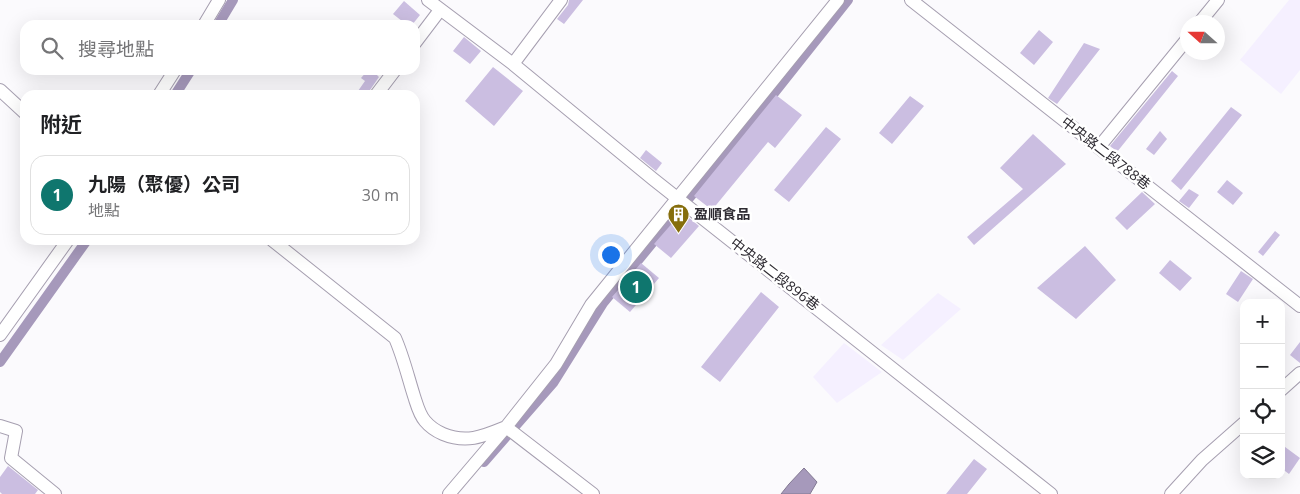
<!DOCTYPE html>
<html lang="zh-TW">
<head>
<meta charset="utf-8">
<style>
	:root { --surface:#fff; --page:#f6f6f6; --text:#202124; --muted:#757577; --line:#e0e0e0; --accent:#0f766e }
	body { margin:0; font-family:"Open Sans","Noto Sans TC",sans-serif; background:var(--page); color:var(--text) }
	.controls { position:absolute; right:15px; bottom:15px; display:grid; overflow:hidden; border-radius:10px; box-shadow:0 5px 20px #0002 }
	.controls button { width:45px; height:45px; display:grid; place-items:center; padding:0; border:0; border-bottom:1px solid var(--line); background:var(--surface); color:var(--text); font:25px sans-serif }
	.compass { position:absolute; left:1180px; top:15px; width:45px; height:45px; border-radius:50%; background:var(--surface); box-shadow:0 5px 20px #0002; rotate:291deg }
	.you { position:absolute; left:610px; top:254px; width:18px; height:18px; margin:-12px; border:4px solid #fff; border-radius:50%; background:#1a73e8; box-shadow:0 0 0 8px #1a73e833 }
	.badge { display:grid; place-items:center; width:32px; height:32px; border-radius:50%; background:var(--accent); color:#fff; font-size:16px; font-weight:700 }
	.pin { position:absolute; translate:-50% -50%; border:2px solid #fff; box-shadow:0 1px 5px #0006 }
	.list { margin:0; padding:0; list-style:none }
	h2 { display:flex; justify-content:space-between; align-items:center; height:65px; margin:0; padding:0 20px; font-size:21px }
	h2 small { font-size:16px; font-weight:400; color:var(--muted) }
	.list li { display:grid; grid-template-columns:32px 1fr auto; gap:15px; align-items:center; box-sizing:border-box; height:80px; margin:0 10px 10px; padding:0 10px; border:1px solid var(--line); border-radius:15px }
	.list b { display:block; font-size:19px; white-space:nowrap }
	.list p { margin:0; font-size:16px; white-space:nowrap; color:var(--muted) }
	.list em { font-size:16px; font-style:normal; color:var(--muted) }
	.icon { flex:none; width:28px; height:28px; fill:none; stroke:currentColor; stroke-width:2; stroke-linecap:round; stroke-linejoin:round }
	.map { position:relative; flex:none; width:1300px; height:494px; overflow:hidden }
	.search { position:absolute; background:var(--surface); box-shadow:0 5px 20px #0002; left:20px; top:20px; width:400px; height:55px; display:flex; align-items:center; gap:12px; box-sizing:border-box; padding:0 18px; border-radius:15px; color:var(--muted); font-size:19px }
	.panel { position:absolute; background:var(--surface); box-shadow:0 5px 20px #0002; left:20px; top:90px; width:400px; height:155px; border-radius:15px }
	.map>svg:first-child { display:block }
	.built { fill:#f5f0ff }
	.water { fill:#a699bb; stroke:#827892 }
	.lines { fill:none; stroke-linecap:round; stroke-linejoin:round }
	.canal { stroke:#a699bb; stroke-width:10 }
	.building { fill:#cbbee1 }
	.minor-casing { stroke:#a69fb0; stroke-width:14 }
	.minor { stroke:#fff; stroke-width:12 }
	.labels { text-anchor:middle; stroke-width:5; stroke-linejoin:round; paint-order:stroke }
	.street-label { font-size:14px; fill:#2e2b32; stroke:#fff }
	.poi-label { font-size:14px; font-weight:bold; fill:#2e2b32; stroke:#fff; text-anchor:start }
</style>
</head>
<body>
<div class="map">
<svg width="1300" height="494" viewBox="0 0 1300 494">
	<rect width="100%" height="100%" fill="#fbfafd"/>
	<path class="built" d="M1289 0H1300V70L1281 94 1240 60Z
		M938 293 961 309 903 360 881 345Z
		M844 343 882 372 837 403 813 377Z"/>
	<path class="water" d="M804 468 817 482 810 494H781L789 484Z"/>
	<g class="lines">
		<path class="canal" d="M218 25 233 0
			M175 95 191 70
			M0 362 87 240
			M484 462 553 383 603 303 744 131 848 0"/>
	</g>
	<path class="building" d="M569 0H583L564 24 557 19 568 5Z
		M404 1 420 15 412 25H407L393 14Z
		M1039 30 1053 42 1034 65 1020 53Z
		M464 37 481 51 470 64 453 51Z
		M1084 43 1100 49 1057 104 1048 98Z
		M493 67 523 91 494 126 465 101Z
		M368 70H372L379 77 370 90 368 95H363L358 91 365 81 361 78Z
		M1172 71 1178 76 1117 152 1110 146Z
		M776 95 802 115 775 148 768 142 712 210 694 196Z
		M910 96 924 106 892 144 879 133Z
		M1231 107 1242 115 1181 190 1171 181Z
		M826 127 841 139 789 202 774 190Z
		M1160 131 1167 139 1154 155 1146 149Z
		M1033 134 1066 164 974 245 967 237 1023 189 1000 168Z
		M646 150 662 163 656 171 640 158Z
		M1227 180 1243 193 1233 205 1217 192Z
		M1189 189 1199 195 1189 208 1179 201Z
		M1142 192 1155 204 1127 230 1115 218Z
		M682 212 699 226 671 258 654 244Z
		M1275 231 1280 235 1263 256 1258 252Z
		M1085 246 1116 280 1076 319 1037 288Z
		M1170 260 1192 278 1180 291 1159 273Z
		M641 263 659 278 630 312 612 297Z
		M1241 271 1253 279 1238 302 1226 294Z
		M761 292 779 307 720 382 701 367Z
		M1300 342V363L1290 355Z
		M1281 444 1300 458 1289 474 1281 468Z
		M974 459 987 469 967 494H946Z
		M8 466 38 490 35 494H2L0 492V477Z"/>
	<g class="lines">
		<defs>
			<path id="minor" d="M428 0 513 64 653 179 1051 494
				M911 0 1300 306
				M1200 22 1218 0
				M204 25 219 0
				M415 43 440 10
				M513 64 561 0
				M0 90 25 113
				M159 95 175 70
				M376 95 395 70
				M1099 147 1188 38
				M272 240 395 338C403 356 408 377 414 396 417 405 419 414 425 421 430 427 436 431 443 434 467 444 484 436 506 427L593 494
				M0 335 68 240
				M1281 390 1300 373
				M0 426 16 431 11 458 55 494
				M449 494 506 427 556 364 591 305 838 0
				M1171 494 1202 460 1244 423"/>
		</defs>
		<use href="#minor" class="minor-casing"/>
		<use href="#minor" class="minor"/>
	</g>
	<defs>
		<symbol id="building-pin" viewBox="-11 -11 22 30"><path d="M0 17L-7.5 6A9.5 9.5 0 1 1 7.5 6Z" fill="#866e0c" stroke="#fff"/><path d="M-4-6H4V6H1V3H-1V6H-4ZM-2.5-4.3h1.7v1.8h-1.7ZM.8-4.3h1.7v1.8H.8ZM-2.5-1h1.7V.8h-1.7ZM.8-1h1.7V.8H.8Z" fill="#fff"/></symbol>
	</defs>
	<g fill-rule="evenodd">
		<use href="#building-pin" x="666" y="202" width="25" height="34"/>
	</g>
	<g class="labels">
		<g class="street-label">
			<text transform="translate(1106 153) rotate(38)" y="5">中央路二段788巷</text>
			<text transform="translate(775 274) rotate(38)" y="5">中央路二段896巷</text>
		</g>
		<g class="poi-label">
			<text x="694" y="219">盈順食品</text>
		</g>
	</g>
</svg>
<div class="controls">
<button>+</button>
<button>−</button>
<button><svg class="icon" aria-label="locate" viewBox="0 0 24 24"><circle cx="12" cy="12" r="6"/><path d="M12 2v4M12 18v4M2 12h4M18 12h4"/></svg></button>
<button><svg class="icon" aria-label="layers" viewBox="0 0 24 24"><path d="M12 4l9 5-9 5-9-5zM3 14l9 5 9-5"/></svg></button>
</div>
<svg class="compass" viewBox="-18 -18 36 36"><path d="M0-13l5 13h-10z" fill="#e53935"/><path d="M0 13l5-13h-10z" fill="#757577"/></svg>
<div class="you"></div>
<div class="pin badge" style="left:636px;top:287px">1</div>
<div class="search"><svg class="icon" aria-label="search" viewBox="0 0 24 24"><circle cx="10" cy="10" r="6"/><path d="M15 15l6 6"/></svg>搜尋地點</div>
<section class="panel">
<h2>附近<small></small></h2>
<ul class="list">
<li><span class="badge">1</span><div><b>九陽（聚優）公司</b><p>地點</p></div><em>30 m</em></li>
</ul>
</section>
</div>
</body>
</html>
